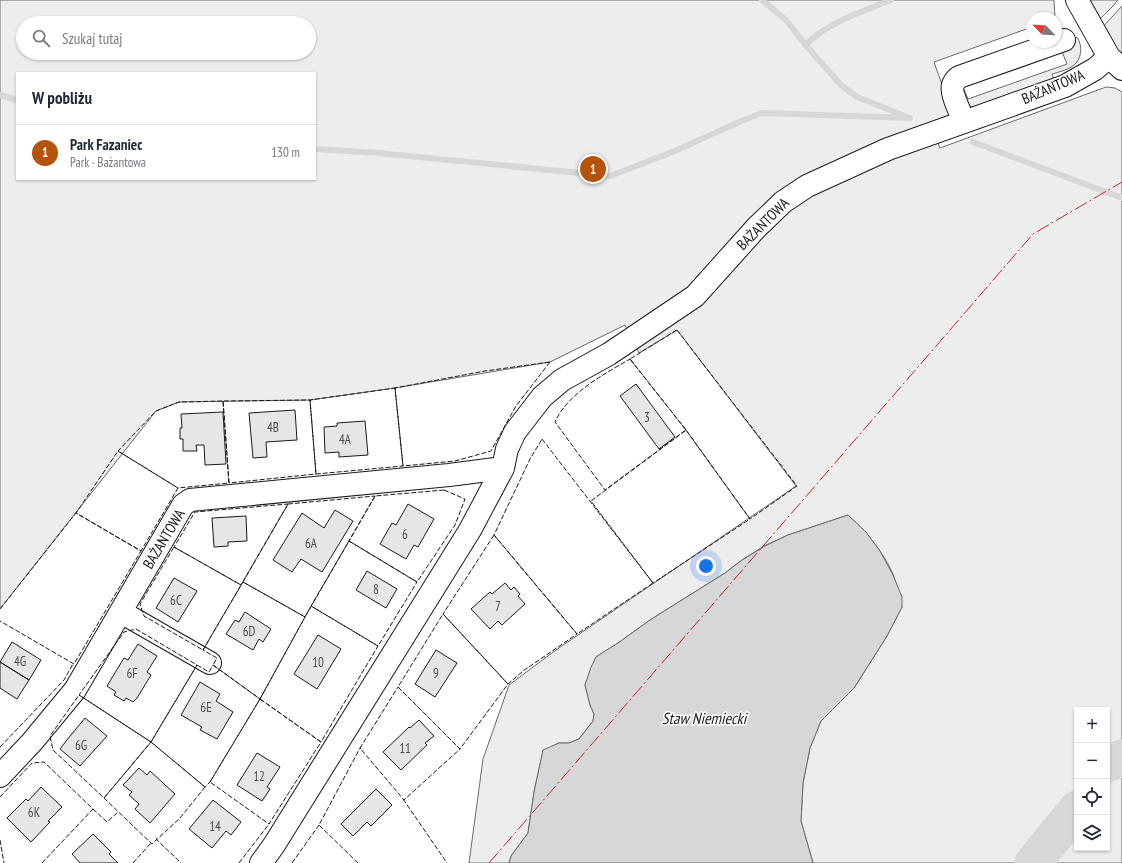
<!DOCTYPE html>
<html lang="pl">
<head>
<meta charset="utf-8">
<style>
	:root { --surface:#fff; --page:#f6f6f7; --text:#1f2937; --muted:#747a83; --line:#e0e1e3; --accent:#b45309 }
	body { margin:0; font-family:"PT Sans Narrow",sans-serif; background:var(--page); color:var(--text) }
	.controls { position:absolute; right:12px; bottom:12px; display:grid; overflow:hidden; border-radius:0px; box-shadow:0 1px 3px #0004 }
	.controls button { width:36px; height:36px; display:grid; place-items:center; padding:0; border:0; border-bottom:1px solid var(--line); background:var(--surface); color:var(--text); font:20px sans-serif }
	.compass { position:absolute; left:1026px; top:12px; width:36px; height:36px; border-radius:50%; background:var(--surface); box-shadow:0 1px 3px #0004; rotate:295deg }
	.you { position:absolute; left:706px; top:566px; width:14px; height:14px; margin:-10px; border:3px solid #fff; border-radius:50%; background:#1a73e8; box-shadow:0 0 0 6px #1a73e833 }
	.badge { display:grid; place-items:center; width:26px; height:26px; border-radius:50%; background:var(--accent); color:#fff; font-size:13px; font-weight:700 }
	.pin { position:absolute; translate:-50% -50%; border:2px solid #fff; box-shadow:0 1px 4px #0006 }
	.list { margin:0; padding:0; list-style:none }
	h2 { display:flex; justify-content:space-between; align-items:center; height:52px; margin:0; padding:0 16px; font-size:17px }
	h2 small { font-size:13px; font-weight:400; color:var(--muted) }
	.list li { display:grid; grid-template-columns:26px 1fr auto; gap:12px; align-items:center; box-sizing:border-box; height:56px; padding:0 16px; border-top:1px solid var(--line) }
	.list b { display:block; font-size:15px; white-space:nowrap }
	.list p { margin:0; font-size:13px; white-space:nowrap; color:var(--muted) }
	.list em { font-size:13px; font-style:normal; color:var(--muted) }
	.icon { flex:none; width:22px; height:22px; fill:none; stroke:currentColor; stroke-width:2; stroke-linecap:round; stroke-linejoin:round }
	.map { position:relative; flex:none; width:1122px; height:863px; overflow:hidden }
	.search { position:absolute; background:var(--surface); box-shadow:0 1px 3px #0004; left:16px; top:16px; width:300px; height:44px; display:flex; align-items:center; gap:10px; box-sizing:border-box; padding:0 14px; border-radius:22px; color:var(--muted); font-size:15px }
	.panel { position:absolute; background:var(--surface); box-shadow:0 1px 3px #0004; left:16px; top:72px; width:300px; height:108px; border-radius:0px }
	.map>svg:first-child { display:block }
	.green { fill:#ededed; stroke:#6a6a6a; fill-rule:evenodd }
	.water { fill:#d7d7d7; stroke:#6a6a6a }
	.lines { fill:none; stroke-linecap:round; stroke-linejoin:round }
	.stream { stroke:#d7d7d7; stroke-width:6 }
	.river { stroke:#d7d7d7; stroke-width:37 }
	.building { fill:#e6e6e6; stroke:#1a1a1a }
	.minor-casing { stroke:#1a1a1a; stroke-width:24 }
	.minor { stroke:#fff; stroke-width:22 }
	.fence { stroke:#1a1a1a; stroke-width:1; stroke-dasharray:5 2; stroke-linecap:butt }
	.power { stroke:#c62828; stroke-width:1; stroke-dasharray:14 3 2 3; stroke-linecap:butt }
	.labels { text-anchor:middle; stroke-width:3; stroke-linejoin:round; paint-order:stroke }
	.number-label { font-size:13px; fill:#4d4d4d }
	.street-label { font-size:15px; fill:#1a1a1a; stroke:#fff }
	.water-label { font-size:16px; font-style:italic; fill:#1a1a1a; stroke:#fff }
</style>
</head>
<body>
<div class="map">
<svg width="1122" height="863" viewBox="0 0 1122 863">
	<rect width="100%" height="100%" fill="#fff"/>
	<path class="green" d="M0 0H1054L1055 18H1032V27L934 62 951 110 949 117 937 141 940 148 1106 87 1115 88 1122 92V744L1107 760V710H1077V793L1018 863H813L801 821 803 783 810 748 821 721 854 688 887 636 902 607C899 597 897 584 893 574 883 551 866 532 848 515L788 535 764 546 742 560 725 573 650 620 618 643 596 657 585 685 590 705 594 714 593 721 579 739 569 743H559L543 751 534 792 528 833 511 856 509 863H469L483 759 509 685 556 650 796 486 677 330 639 353 625 325 550 362 395 388 310 400 179 402 156 411 0 609ZM23 23H309V53H23ZM17 73H315V179H17Z
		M1080 0H1118L1113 6 1095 24Z
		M1122 6V55L1101 29Z
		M1077 37C1083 46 1082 59 1073 66 1067 70 1059 72 1052 74L1054 80 976 108 966 105 963 87 968 99 1067 64 1061 49 1069 45Z
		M1122 765V863H1041L1077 820V848H1107V770Z"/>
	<path class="water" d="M848 515 866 532 880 551 893 575 902 597V607L887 636 854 688 821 721 810 748 803 783 801 821 813 863H509L511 856 528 833 534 792 543 750 559 743H569L579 739 593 721 594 714 590 705 585 685 591 667 596 657 618 643 650 620 725 573 742 560 765 546 788 535Z"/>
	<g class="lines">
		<path class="stream" d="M762 0 786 20 809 49 841 85 857 97 905 116
			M805 45C829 22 861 12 891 0
			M0 95 17 100
			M973 142 1122 198
			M315 149 378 153 610 176 675 151 739 122 762 113 910 118"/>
		<path class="river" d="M1107 764 1122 758
			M1033 863 1077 809"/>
	</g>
	<path class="building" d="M636 384 675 437 659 449 620 396Z
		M295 410 297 440 266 442 267 457 253 458 249 413Z
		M223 412 226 464 205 465 204 445H196L197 451H183V439H180V428H182L181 414Z
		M365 421 368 455 339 457V452L325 453 324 427 337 426V423Z
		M408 504 434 519 418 547 414 545 406 559 380 544 392 523 396 525Z
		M335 510 353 521 322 572 301 559 292 572 273 560 302 513 324 528Z
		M246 516 247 541 228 542V546L214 547 212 518Z
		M367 571 397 589 386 608 356 590Z
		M174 578 197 591 178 622 156 608Z
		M505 583 511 590 514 587 520 594 518 596 525 604 502 625 498 621 490 629 471 609 490 592 492 594Z
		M245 612 271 629 263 642 259 639 253 650 226 634 235 620 239 622Z
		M318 635 341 649 317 689 294 674Z
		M12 642 41 660 29 680 0 662Z
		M138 644 157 656 147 672 151 675 137 698 133 702 126 698 124 701 114 695 116 692 107 686 124 658 128 660Z
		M436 650 457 663 435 697 415 684Z
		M0 662 29 680 17 699 0 688Z
		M200 682 220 694 216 701 233 712 217 739 200 730 202 727 181 715Z
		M85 718 107 736 80 766 60 749 66 741Z
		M419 720 434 736 425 743 427 745 401 770 383 752 409 727 410 728Z
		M257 753 280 767 267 787 270 789 262 801 237 785Z
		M139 768 147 775 150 771 175 794 150 823 135 809 139 804 129 795 132 792 123 785Z
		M41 787 62 807 48 821 50 822 31 842 7 818 26 799 28 801Z
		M376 789 392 805 371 826 367 822 353 836 341 824Z
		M213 800 241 822 231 835 226 831 212 848 189 829Z
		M93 834 111 852 109 854 118 863H80L72 854Z"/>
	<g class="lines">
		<defs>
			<path id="minor" d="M1077 0 1109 57 1122 69
				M964 122C961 113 950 93 953 85 954 81 957 79 959 77L1064 40
				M121 612 210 663
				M0 776 32 742 75 690 183 505 190 500 449 475 503 468
				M261 863 274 845 470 530 503 468 507 449 515 432 542 397 562 380 609 354 695 296 756 228 783 202 807 186 888 149 1065 86 1095 69 1109 57"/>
		</defs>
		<use href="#minor" class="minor-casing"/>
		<use href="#minor" class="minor"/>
		<path class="fence" d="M677 330 797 486 750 519 686 430 630 359Z
			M630 359 686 430 605 490 555 422C567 394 604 374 630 359Z
			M550 362 516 406 491 451 455 461 403 466 395 388 485 371Z
			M395 388 403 466 316 474 310 400Z
			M310 400 316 474 229 483 223 401Z
			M223 401 229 483 178 488 118 451 156 411 179 402Z
			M686 430 750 519 653 583 591 501Z
			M542 439 653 583 577 634 494 535 530 459Z
			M118 451 178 488 141 551 76 513Z
			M444 490 465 499 455 525 417 582 349 541 375 496Z
			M375 496 305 617 243 582 288 504Z
			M288 504 241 585 174 547 195 512Z
			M494 535 577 634 523 671 508 684 443 614Z
			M349 541 417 582 378 646 311 606Z
			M174 547 241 585 203 650 144 616 140 604Z
			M243 582 305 617 260 699 213 665 217 658 203 650Z
			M311 606 378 646 321 742 260 699Z
			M0 609 76 513 141 551 74 664 0 621
			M443 614 508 684 460 749 398 687Z
			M136 629 197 665 151 742 79 695 124 632Z
			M197 665 209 672 213 665 260 699 210 782 205 787 151 742Z
			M398 687 460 749 404 800 360 748Z
			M79 695 151 742 104 798 53 750 50 736Z
			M260 699 321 742 269 824 210 782Z
			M151 742 205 787 180 818 152 844 104 798Z
			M0 747 64 680 73 664
			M0 797 32 763 44 762 93 809 42 863
			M403 799 447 863
			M93 809 107 822 118 812
			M157 839H156L181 863
			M0 840 4 863
			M133 863 151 843
			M239 863 269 824
			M292 863 319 825 320 826
			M358 863 319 825 360 748 361 749"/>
		<path class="power" d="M489 863 1033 234 1122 182"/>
	</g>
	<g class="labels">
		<g class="number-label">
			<text x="647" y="422">3</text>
			<text x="273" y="432">4B</text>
			<text x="345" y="444">4A</text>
			<text x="405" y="539">6</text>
			<text x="311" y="548">6A</text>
			<text x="376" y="594">8</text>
			<text x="176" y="605">6C</text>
			<text x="498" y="611">7</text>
			<text x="249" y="636">6D</text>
			<text x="20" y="666">4G</text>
			<text x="318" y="667">10</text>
			<text x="132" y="678">6F</text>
			<text x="436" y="678">9</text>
			<text x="206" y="712">6E</text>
			<text x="81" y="750">6G</text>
			<text x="405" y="753">11</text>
			<text x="259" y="781">12</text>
			<text x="34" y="817">6K</text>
			<text x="215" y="831">14</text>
		</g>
		<g class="street-label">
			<text transform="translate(1053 87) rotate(-23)" y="5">BAŻANTOWA</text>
			<text transform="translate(763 224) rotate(-45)" y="5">BAŻANTOWA</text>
			<text transform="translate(164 539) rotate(-59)" y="5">BAŻANTOWA</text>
		</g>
		<g class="water-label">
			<text x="704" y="724">Staw Niemiecki</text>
		</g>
	</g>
</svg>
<div class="controls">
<button>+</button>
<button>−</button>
<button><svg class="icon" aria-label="locate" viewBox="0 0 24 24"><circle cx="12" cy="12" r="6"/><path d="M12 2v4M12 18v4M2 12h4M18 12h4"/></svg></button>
<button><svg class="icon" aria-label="layers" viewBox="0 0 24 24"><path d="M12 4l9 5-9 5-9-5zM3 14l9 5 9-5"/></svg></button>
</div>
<svg class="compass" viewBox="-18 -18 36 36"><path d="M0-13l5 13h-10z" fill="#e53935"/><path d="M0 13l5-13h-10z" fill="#747a83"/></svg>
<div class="you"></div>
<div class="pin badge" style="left:593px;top:169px">1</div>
<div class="search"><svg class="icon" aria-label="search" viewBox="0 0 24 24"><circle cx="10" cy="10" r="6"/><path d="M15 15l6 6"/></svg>Szukaj tutaj</div>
<section class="panel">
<h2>W pobliżu<small></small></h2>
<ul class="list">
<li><span class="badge">1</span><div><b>Park Fazaniec</b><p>Park · Bażantowa</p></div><em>130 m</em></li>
</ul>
</section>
</div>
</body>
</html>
